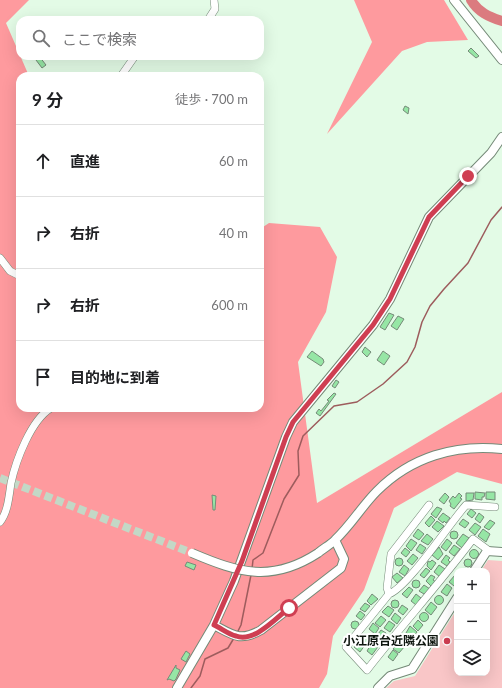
<!DOCTYPE html>
<html lang="ja">
<head>
<meta charset="utf-8">
<style>
	:root { --surface:#fff; --page:#f6f6f6; --text:#202124; --muted:#757577; --line:#e0e0e0 }
	body { margin:0; font-family:Lato,"Noto Sans JP",sans-serif; background:var(--page); color:var(--text) }
	.controls { position:absolute; right:12px; bottom:12px; display:grid; overflow:hidden; border-radius:8px; box-shadow:0 4px 16px #0002 }
	.controls button { width:36px; height:36px; display:grid; place-items:center; padding:0; border:0; border-bottom:1px solid var(--line); background:var(--surface); color:var(--text); font:20px sans-serif }
	.stop { position:absolute; width:12px; height:12px; margin:-9px; border:3px solid #cf3e52; border-radius:50%; background:#fff }
	.stop.end { background:#cf3e52; border-color:#fff; box-shadow:0 1px 4px #0008 }
	.list { margin:0; padding:0; list-style:none }
	h2 { display:flex; justify-content:space-between; align-items:center; height:52px; margin:0; padding:0 16px; font-size:17px }
	h2 small { font-size:13px; font-weight:400; color:var(--muted) }
	.list li { display:grid; grid-template-columns:26px 1fr auto; gap:12px; align-items:center; box-sizing:border-box; height:72px; padding:0 16px; border-top:1px solid var(--line) }
	.list b { display:block; font-size:15px; white-space:nowrap }
	.list em { font-size:13px; font-style:normal; color:var(--muted) }
	.icon { flex:none; width:22px; height:22px; fill:none; stroke:currentColor; stroke-width:2; stroke-linecap:round; stroke-linejoin:round }
	.map { position:relative; flex:none; width:502px; height:688px; overflow:hidden }
	.search { position:absolute; background:var(--surface); box-shadow:0 4px 16px #0002; left:16px; top:16px; width:248px; height:44px; display:flex; align-items:center; gap:10px; box-sizing:border-box; padding:0 14px; border-radius:12px; color:var(--muted); font-size:15px }
	.panel { position:absolute; background:var(--surface); box-shadow:0 4px 16px #0002; left:16px; top:72px; width:248px; height:340px; border-radius:12px }
	.map>svg:first-child { display:block }
	.green { fill:#f9c6c7 }
	.forest { fill:#fe9a9e }
	.lines { fill:none; stroke-linecap:round; stroke-linejoin:round }
	.stream { stroke:#9d5c5d; stroke-width:1.5 }
	.river { stroke:#db7b7f; stroke-width:10 }
	.building { fill:#96e6a5; stroke:#758b78 }
	.tertiary-tunnel { stroke:#c3d8c6; stroke-width:8; stroke-dasharray:8 4; stroke-linecap:butt }
	.minor-casing { stroke:#748977; stroke-width:8 }
	.tertiary-casing { stroke:#748977; stroke-width:10 }
	.minor { stroke:#fff; stroke-width:7 }
	.tertiary { stroke:#fff; stroke-width:8 }
	.tertiary-bridge-casing { stroke:#748977; stroke-width:10; stroke-linecap:butt }
	.tertiary-bridge { stroke:#fff; stroke-width:8 }
	.route { stroke:#cf3e52; stroke-width:5 }
	.poi-dot { fill:#cf3e52; stroke:#fff; stroke-width:1.5 }
	.labels { text-anchor:middle; stroke-width:4; stroke-linejoin:round; paint-order:stroke }
	.poi-label { font-size:12px; font-weight:bold; fill:#0d150e; stroke:#fff; text-anchor:end }
</style>
</head>
<body>
<div class="map">
<svg width="502" height="688" viewBox="0 0 502 688">
	<rect width="100%" height="100%" fill="#e3fbe6"/>
	<path class="green" d="M488 560 502 561V688H386L394 681 415 676 457 609V673H487V571H481Z"/>
	<path class="forest" d="M0 0H29L6 23 29 76H20V408H260V229L269 223 320 227 337 257 326 312 298 362 317 503 502 392V484L457 472 394 508 364 590 333 636 327 674 319 688H0Z
		M354 0H444L468 40 427 42 402 51 327 134 372 42Z"/>
	<g class="lines">
		<path class="stream" d="M252 569 253 560 263 553 284 499 299 475 298 451 303 436 334 406 357 402 383 384 407 362 415 347 422 322 430 306 444 289 468 263 491 220 502 207
			M237 633 241 625 251 575
			M191 688 200 676 205 659 228 648 234 638"/>
		<path class="river" d="M471 0C478 12 489 17 502 21"/>
	</g>
	<path class="building" d="M471 48 479 56 476 58 468 51Z
		M33 56H39L46 65 42 68Z
		M405 106 409 108 408 114 403 110Z
		M389 313 394 315 385 330 380 327Z
		M398 316 404 319 397 330 391 326Z
		M365 347 371 352 367 357 362 352Z
		M312 351 323 359 324 362 321 366 307 357Z
		M383 351 390 356 384 365 377 360Z
		M336 380 339 382 335 388 332 386Z
		M334 393 336 394 320 416 316 413 319 409 321 411 329 401 327 400Z
		M475 492 485 493 484 497H482V500L475 499Z
		M486 492H495V500L486 499Z
		M445 493 449 497 444 504 439 500Z
		M459 493 462 496 460 498 462 499 454 509 450 506 451 504 449 501 453 496 455 498Z
		M466 493H474L473 500 466 501Z
		M212 495 216 496 215 510H213Z
		M437 507 442 509 436 518 431 514Z
		M471 509 476 513 472 518 467 514Z
		M443 513 450 518 446 523 444 521 443 523 438 519Z
		M479 513 484 517 480 523 475 519Z
		M431 516 435 520 429 527 425 523Z
		M463 519 469 523 465 528 459 524Z
		M490 520 495 523 489 530 484 527Z
		M437 521 444 526 438 532 432 527Z
		M475 523 481 527 475 535 469 530Z
		M418 529 424 534 419 540 413 536Z
		M483 529 490 534 486 542 478 536Z
		M450 535a4 4 0 1 1 8 0a4 4 0 1 1-8 0Z
		M427 534 433 539 428 545 421 541Z
		M463 534 469 538 462 548 456 543Z
		M411 539 417 543 411 551 406 546Z
		M447 539 452 543 446 551 441 547Z
		M420 544 426 548 422 554 416 550Z
		M454 545 460 549 454 556 449 552Z
		M439 547 443 554 438 560 432 555Z
		M405 548 410 552 406 557 401 553Z
		M469.5 554a4.5 4.5 0 1 1 9 0a4.5 4.5 0 1 1-9 0Z
		M413 554 418 558 412 565 407 561Z
		M446 555 450 558 448 560 450 562 447 566 441 562Z
		M395 562a4 4 0 1 1 8 0a4 4 0 1 1-8 0Z
		M464 563a4 4 0 1 1 8 0a4 4 0 1 1-8 0Z
		M432 560 436 563 431 570 427 566 428 561 430 562Z
		M187 562 196 565 194 570 185 566Z
		M404 565 409 569 405 576 399 572Z
		M439 565 445 569 440 577 434 572Z
		M426 568 430 571 424 578 420 575Z
		M397 573 403 578 397 583 392 577Z
		M431 575 435 577 433 580 436 582 432 587 426 581Z
		M455 575 457 577V582L454 586 449 582Z
		M412 584a4 4 0 1 1 8 0a4 4 0 1 1-8 0Z
		M447 584 452 588 447 596 441 592Z
		M424 585 430 589 424 594 419 591Z
		M409 587 413 590 407 598 402 594Z
		M372 594 378 599 371 605 367 601Z
		M416 594 421 598 416 605 411 601Z
		M434.5 600a4.5 4.5 0 1 1 9 0a4.5 4.5 0 1 1-9 0Z
		M391 604a4 4 0 1 1 8 0a4 4 0 1 1-8 0Z
		M431 602 437 607 431 615 425 610Z
		M365 603 370 606 365 612 360 609Z
		M402 605 408 609 403 615 398 611Z
		M388 606 394 610 389 617 382 612Z
		M360 611 365 615 361 620 356 616Z
		M419.5 617a4.5 4.5 0 1 1 9 0a4.5 4.5 0 1 1-9 0Z
		M395 613 401 618 397 624 391 619Z
		M381 616 386 620 380 627 375 623Z
		M418 620 423 625 418 631 413 626Z
		M351 625a4 4 0 1 1 8 0a4 4 0 1 1-8 0Z
		M389 621 395 625 390 632 384 628Z
		M373 623 379 628 375 634 369 629Z
		M410 626 417 632 412 638 406 633Z
		M381 630 386 633 384 636 386 637 381 641 376 637Z
		M363 639a4 4 0 1 1 8 0a4 4 0 1 1-8 0Z
		M405 636 411 640 406 646 401 642Z
		M374 639 380 644 372 655 367 651Z
		M359 641 365 645 360 652 354 647Z
		M399 642 405 646 399 653 393 649Z
		M393 650 398 654 393 661 388 657Z
		M186 651 190 654 186 662 181 659Z
		M176 665V668L180 670 176 679 174 681 169 679 167 680Z"/>
	<g class="lines">
		<path class="tertiary-tunnel" d="M0 478 192 553"/>
		<defs>
			<path id="minor" d="M208 20 215 9 214 0
				M121 76 135 56
				M0 258 10 271 20 276
				M0 522C8 512 9 496 11 483 16 460 31 420 51 408
				M488 550 473 539C439 584 402 625 367 670L346 647 389 594C408 587 449 524 466 505L495 507
				M389 594 387 588 391 554 429 505"/>
			<path id="tertiary" d="M454 0 502 60
				M318 553C324 548 330 545 335 540 351 525 362 506 377 491 411 457 455 444 502 449
				M474 571 487 551 502 552
				M214 625C233 635 240 642 261 630L341 568 344 559 335 540
				M177 688 214 625 234 581 286 437 293 422 373 325 390 299 429 217 491 153 502 137
				M378 688 390 676 412 669 457 598"/>
		</defs>
		<use href="#minor" class="minor-casing"/>
		<use href="#tertiary" class="tertiary-casing"/>
		<use href="#minor" class="minor"/>
		<use href="#tertiary" class="tertiary"/>
		<defs>
			<path id="tertiary-bridge" d="M192 553C239 573 272 583 318 553"/>
		</defs>
		<use href="#tertiary-bridge" class="tertiary-bridge-casing"/>
		<use href="#tertiary-bridge" class="tertiary-bridge"/>
	</g>
	<g class="lines">
		<path class="route" d="M289 608C276 618 254 643 236 636 228 634 221 628 214 625L242 561 286 437 293 422 373 325 390 299 429 217 468 176"/>
	</g>
	<circle class="poi-dot" cx="447" cy="641" r="4"/>
	<g class="labels">
		<g class="poi-label">
			<text x="439" y="645">小江原台近隣公園</text>
		</g>
	</g>
</svg>
<div class="controls">
<button>+</button>
<button>−</button>
<button><svg class="icon" aria-label="layers" viewBox="0 0 24 24"><path d="M12 4l9 5-9 5-9-5zM3 14l9 5 9-5"/></svg></button>
</div>
<div class="stop" style="left:289px;top:608px"></div>
<div class="stop end" style="left:468px;top:176px"></div>
<div class="search"><svg class="icon" aria-label="search" viewBox="0 0 24 24"><circle cx="10" cy="10" r="6"/><path d="M15 15l6 6"/></svg>ここで検索</div>
<section class="panel">
<h2>9 分<small>徒歩 · 700 m</small></h2>
<ul class="list">
<li><svg class="icon" aria-label="ahead" viewBox="0 0 24 24"><path d="M12 20V5M6 11l6-6 6 6"/></svg><div><b>直進</b></div><em>60 m</em></li>
<li><svg class="icon" aria-label="right" viewBox="0 0 24 24"><path d="M7 20v-9h11M14 6l5 5-5 5"/></svg><div><b>右折</b></div><em>40 m</em></li>
<li><svg class="icon" aria-label="right" viewBox="0 0 24 24"><path d="M7 20v-9h11M14 6l5 5-5 5"/></svg><div><b>右折</b></div><em>600 m</em></li>
<li><svg class="icon" aria-label="arrive" viewBox="0 0 24 24"><path d="M6 21V4h12l-3 4 3 4H6"/></svg><div><b>目的地に到着</b></div></li>
</ul>
</section>
</div>
</body>
</html>
